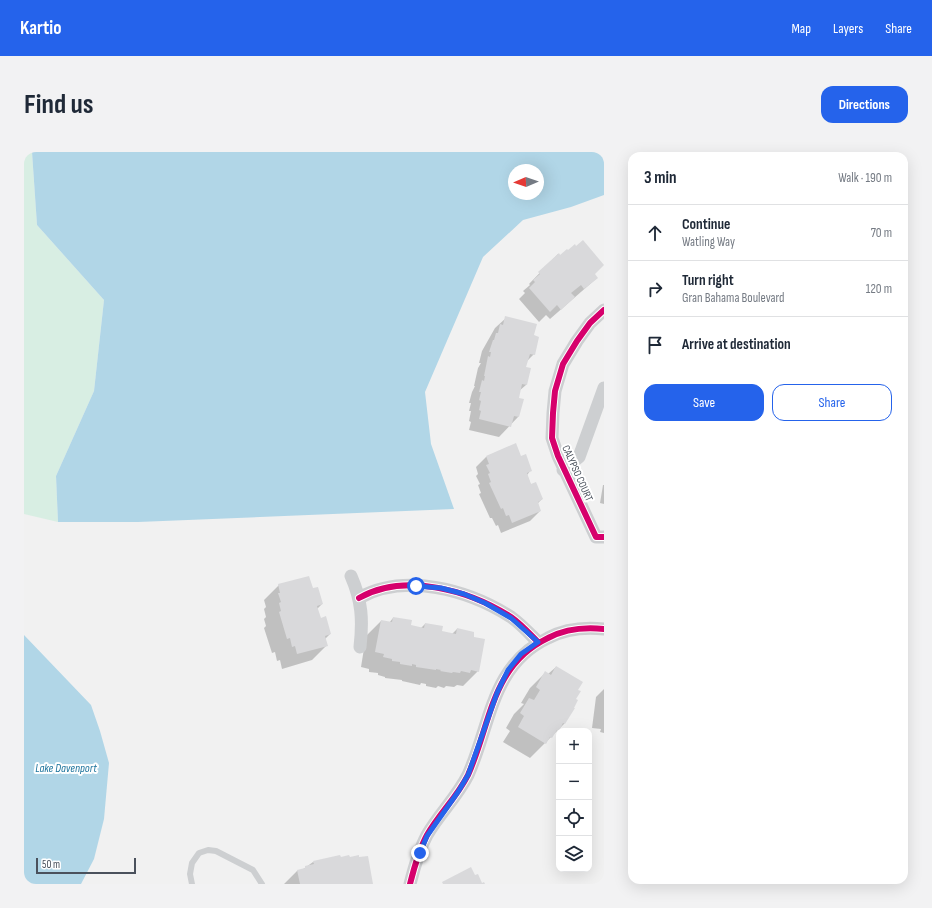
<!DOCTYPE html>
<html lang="en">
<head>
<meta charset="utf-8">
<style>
	:root { --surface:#fff; --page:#f2f2f3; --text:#1f2937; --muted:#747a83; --line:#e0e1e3; --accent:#2563eb }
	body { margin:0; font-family:"Sofia Sans Condensed",sans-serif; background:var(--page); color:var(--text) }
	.controls { position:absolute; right:12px; bottom:12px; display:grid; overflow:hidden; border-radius:8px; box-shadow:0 4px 16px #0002 }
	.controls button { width:36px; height:36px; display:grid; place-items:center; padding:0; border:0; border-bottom:1px solid var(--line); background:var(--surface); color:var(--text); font:20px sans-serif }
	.compass { position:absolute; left:484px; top:12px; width:36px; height:36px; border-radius:50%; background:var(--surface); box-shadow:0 4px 16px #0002; rotate:268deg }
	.scale { position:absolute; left:12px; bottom:10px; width:100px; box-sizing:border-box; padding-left:4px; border:2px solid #4a515c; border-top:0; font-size:11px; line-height:14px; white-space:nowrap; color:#4a515c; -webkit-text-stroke:3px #fff; paint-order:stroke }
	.stop { position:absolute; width:12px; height:12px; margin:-9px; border:3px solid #2563eb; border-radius:50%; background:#fff }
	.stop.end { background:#2563eb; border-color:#fff; box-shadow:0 1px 4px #0008 }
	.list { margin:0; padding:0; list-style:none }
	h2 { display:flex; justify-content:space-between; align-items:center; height:52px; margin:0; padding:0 16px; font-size:17px }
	h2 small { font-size:13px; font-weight:400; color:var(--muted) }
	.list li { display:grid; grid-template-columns:26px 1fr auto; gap:12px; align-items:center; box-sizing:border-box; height:56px; padding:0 16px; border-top:1px solid var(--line) }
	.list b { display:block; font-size:15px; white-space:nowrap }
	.list p { margin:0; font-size:13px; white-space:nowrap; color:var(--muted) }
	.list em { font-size:13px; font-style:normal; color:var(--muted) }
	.actions { display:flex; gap:8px; padding:12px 16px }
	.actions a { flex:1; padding:9px 0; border:1px solid var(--accent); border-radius:12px; text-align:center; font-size:14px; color:var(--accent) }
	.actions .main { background:var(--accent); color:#fff }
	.icon { flex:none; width:22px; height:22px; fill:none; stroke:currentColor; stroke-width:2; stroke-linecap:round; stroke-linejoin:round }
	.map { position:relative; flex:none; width:580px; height:732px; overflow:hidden; border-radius:12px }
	header { display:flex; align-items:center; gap:24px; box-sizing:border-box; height:56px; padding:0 20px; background:var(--accent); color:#fff }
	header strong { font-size:19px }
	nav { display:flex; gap:22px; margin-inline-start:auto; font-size:14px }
	.intro { display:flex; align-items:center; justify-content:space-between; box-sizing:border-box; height:96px; padding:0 24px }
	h1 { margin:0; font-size:28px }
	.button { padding:10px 18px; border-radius:12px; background:var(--accent); color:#fff; font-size:14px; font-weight:700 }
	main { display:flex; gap:24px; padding:0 24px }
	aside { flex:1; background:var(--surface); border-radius:12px; box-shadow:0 4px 16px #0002 }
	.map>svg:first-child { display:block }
	.green { fill:#d8eee3 }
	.water { fill:#b1d6e7; fill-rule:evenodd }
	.shadow { fill:#0003 }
	.building { fill:#d9d9db }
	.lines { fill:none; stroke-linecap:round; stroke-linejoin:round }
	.service { stroke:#cdcfd1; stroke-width:6 }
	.minor { stroke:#cdcfd1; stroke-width:13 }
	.cycleway-casing { stroke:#fff; stroke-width:8 }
	.cycleway { stroke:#d6006c; stroke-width:6 }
	.route { stroke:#2563eb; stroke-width:5 }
	.labels { text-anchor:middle; stroke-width:4; stroke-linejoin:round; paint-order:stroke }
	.street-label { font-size:11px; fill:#4a515c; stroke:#fff }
	.water-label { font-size:12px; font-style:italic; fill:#1c739c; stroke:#fff }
</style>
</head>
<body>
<header>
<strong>Kartio</strong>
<nav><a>Map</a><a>Layers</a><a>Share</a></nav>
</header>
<div class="intro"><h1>Find us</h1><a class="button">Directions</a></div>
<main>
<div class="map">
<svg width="580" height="732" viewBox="0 0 580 732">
	<rect width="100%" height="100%" fill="#f1f1f1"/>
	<path class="green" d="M0 0H8L13 73 80 148 70 239 32 324 34 370 0 362Z"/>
	<path class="water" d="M8 0H580V43L547 55 499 68 459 105 401 240 407 292 430 357 114 370H34L32 324 70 239 80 148 13 73ZM490 18H514V42H490Z
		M0 483 67 553 76 579 85 611 80 667 70 707 57 732H0Z"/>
	<path class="shadow" d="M534 102 570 122 573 126 526 167 522 163 515 170 495 147 501 141 499 139 506 133 505 132Z
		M482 166 509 184 510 202 503 209 501 216 506 217 502 233 495 239 493 247 498 248 494 265 475 285 445 278 447 270 445 269 447 259H445L447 251H445L448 240 451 234H450L454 216 457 211H455L458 199 471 176Z
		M462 305H496L507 318 503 323 507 333 518 347 513 352 516 359 506 369 477 381 474 373 472 374 468 366H466L455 342 457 341 454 333 456 332 452 324 454 322 452 315Z
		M579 333H580V352L576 351Z
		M255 433 288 438 298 452 293 457 296 467 306 482 301 487 303 493 288 508 258 517 256 508 253 509 251 500 248 501 240 476 242 474 240 467 242 465 240 457 242 455 240 448Z
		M369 466 386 474 397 476 401 472 416 480 428 482 433 477 454 519 439 534 433 533 430 535 422 534 420 536 414 534 412 536 402 534V532L397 531 396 533 378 529V528L361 526V525L354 523V521L345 520V517L337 515 342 484 357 469 365 471Z
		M532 515 553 538 549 556 540 572 506 606 479 590 486 579 482 576 490 562 500 552 497 551 506 536 521 521 524 522Z
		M580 537V581L576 580 577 577 568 576 572 545Z
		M289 710 348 732H260L273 719 278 718Z"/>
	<path class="building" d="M559 88 580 113 571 122 574 126 560 137 557 133 547 141 551 145 537 158 533 153 526 160 505 136 511 130 509 128 516 122 514 120 535 101 536 103 543 97 544 98 551 92 552 94Z
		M481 164 513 172 510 183 515 185 511 203 506 202 502 215 507 216 503 233 498 232 495 246 500 247 495 265 490 264 487 275 455 267 457 259 455 258 457 249 455 248 457 240H455L458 228 460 229 461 224H460L464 204 466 205 467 200H465L469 188H470L472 181H474L476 172 479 173Z
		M492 291 497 304 502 302 508 319 503 321 507 332 512 330 519 347 514 350 517 359 488 371 485 363 482 364 479 356 477 357 465 331 467 330 464 322 466 321 462 313 465 312 462 304Z
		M285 424 289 436 294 435 299 452 293 454 297 466 302 464 307 482 301 484 304 494 273 502 271 494 268 495 266 486 263 487 255 460 257 459 255 451 257 450 254 441H256L254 432Z
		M369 465 388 468 387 473 400 476 401 471 419 474 418 479 432 482 433 476 450 480V485L461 487 455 520 447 518 446 521 437 519 436 521 429 520 428 521 416 519 417 518 412 517V518L392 515V513L388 512V514L376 512V510L368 509V507L359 505 360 502 351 500 357 468 368 470Z
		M532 514 559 530 554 538 557 539 552 547 554 548 550 556H551L541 572 539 571 535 579 533 578 528 586 526 585 522 592 494 575 500 564 496 561 505 546 510 548 516 538 512 535 521 519 527 523Z
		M316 703 317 705 325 703 326 705 335 703V705L344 704 349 732H276L273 718 281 716V714L290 712 289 709Z
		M447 715 451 723 454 722 458 731 460 730 461 732H419L418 730Z"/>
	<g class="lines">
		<path class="service" d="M168 732 166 722 168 711 175 701 184 698 192 699 229 718 238 732"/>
		<path class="minor" d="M580 158 566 171 553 189 539 212 531 239 529 261 528 286 534 304 572 385H580
			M539 318 555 305 580 236
			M327 424C338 449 339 468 336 495
			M335 446C381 420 445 438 487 465 497 472 506 482 514 490
			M386 732C390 716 395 698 403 683 415 662 433 645 444 623 467 572 467 513 524 486 541 477 561 475 580 477"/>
		<defs>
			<path id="cycleway" d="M580 158 566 171 553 189 539 212 531 239 529 261 528 286 534 304 572 385H580
				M335 446C381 420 445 438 487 465 497 472 506 482 514 490
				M386 732C390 716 395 698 403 683 415 662 433 645 444 623 467 572 467 513 524 486 541 477 561 475 580 477"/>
		</defs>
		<use href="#cycleway" class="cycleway-casing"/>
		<use href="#cycleway" class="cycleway"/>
	</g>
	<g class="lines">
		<path class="route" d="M392 434 417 436 440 442 461 451 487 466 514 490 497 502 484 518 473 541 444 623 434 640 403 684 396 701"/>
	</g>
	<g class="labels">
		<g class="street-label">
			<text transform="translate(554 321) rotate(66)" y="4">CALYPSO COURT</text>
		</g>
		<g class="water-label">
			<text x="42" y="620">Lake Davenport</text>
		</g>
	</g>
</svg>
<div class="controls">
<button>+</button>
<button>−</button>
<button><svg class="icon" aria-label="locate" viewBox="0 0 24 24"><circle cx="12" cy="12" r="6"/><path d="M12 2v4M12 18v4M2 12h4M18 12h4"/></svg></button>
<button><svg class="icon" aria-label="layers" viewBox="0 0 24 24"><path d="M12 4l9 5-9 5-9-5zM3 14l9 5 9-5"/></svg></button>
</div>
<svg class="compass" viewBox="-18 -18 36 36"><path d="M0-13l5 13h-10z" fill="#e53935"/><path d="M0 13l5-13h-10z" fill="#747a83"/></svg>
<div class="scale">50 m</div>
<div class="stop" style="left:392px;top:434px"></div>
<div class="stop end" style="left:396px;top:701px"></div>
</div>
<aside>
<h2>3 min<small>Walk · 190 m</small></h2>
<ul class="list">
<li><svg class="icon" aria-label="ahead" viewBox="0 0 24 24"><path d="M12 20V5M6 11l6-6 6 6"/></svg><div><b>Continue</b><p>Watling Way</p></div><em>70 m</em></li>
<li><svg class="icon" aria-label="right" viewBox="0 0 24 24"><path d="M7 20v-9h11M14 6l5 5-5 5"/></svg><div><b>Turn right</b><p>Gran Bahama Boulevard</p></div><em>120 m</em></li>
<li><svg class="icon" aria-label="arrive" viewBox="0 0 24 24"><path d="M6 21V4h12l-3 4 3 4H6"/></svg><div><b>Arrive at destination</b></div></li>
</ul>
<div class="actions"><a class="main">Save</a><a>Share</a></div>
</aside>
</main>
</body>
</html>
